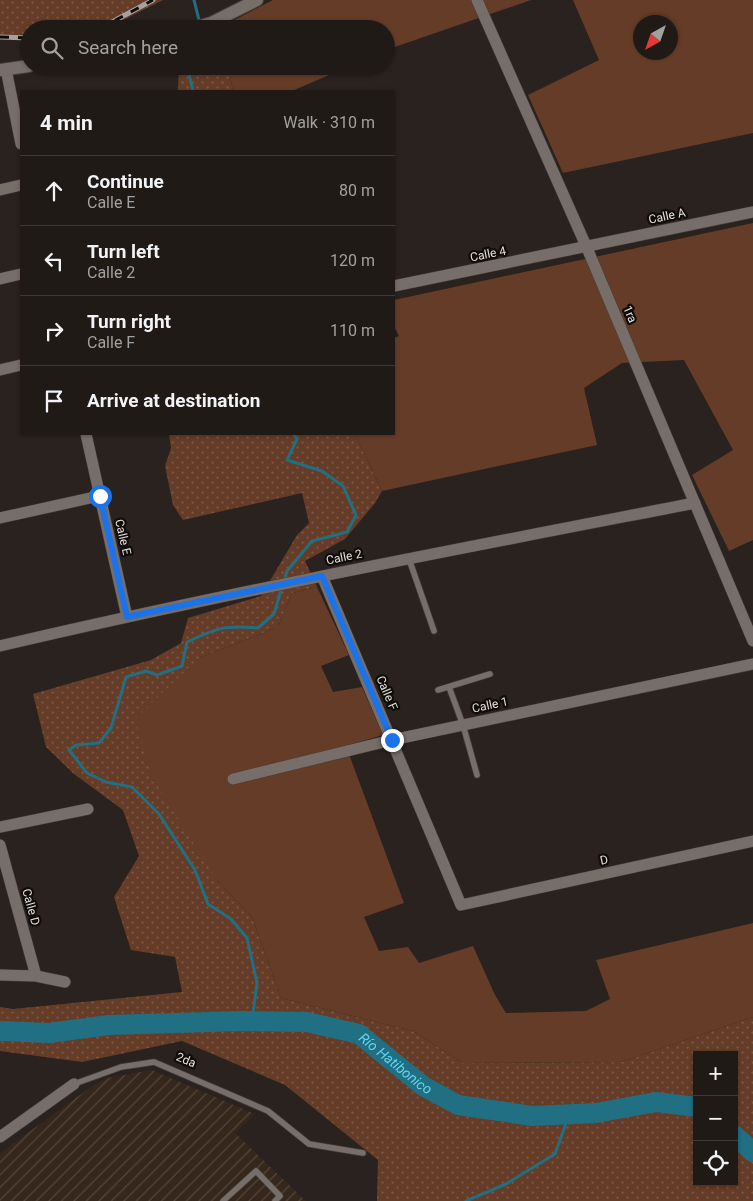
<!DOCTYPE html>
<html lang="en">
<head>
<meta charset="utf-8">
<style>
	:root { --surface:#1f1a16; --page:#2c2723; --text:#f1f3f6; --muted:#a1a1a1; --line:#3c3835 }
	body { margin:0; font-family:Roboto,sans-serif; background:var(--page); color:var(--text) }
	.controls { position:absolute; right:15px; bottom:15px; display:grid; overflow:hidden; border-radius:0px; box-shadow:0 1px 4px #0004 }
	.controls button { width:45px; height:45px; display:grid; place-items:center; padding:0; border:0; border-bottom:1px solid var(--line); background:var(--surface); color:var(--text); font:25px sans-serif }
	.compass { position:absolute; left:633px; top:15px; width:45px; height:45px; border-radius:50%; background:var(--surface); box-shadow:0 1px 4px #0004; rotate:220deg }
	.stop { position:absolute; width:15px; height:15px; margin:-11px; border:4px solid #1a73e8; border-radius:50%; background:#fff }
	.stop.end { background:#1a73e8; border-color:#fff; box-shadow:0 1px 5px #0008 }
	.list { margin:0; padding:0; list-style:none }
	h2 { display:flex; justify-content:space-between; align-items:center; height:65px; margin:0; padding:0 20px; font-size:21px }
	h2 small { font-size:16px; font-weight:400; color:var(--muted) }
	.list li { display:grid; grid-template-columns:32px 1fr auto; gap:15px; align-items:center; box-sizing:border-box; height:70px; padding:0 20px; border-top:1px solid var(--line) }
	.list b { display:block; font-size:19px; white-space:nowrap }
	.list p { margin:0; font-size:16px; white-space:nowrap; color:var(--muted) }
	.list em { font-size:16px; font-style:normal; color:var(--muted) }
	.icon { flex:none; width:28px; height:28px; fill:none; stroke:currentColor; stroke-width:2; stroke-linecap:round; stroke-linejoin:round }
	.map { position:relative; flex:none; width:753px; height:1201px; overflow:hidden }
	.search { position:absolute; background:var(--surface); box-shadow:0 1px 4px #0004; left:20px; top:20px; width:375px; height:55px; display:flex; align-items:center; gap:12px; box-sizing:border-box; padding:0 18px; border-radius:28px; color:var(--muted); font-size:19px }
	.panel { position:absolute; background:var(--surface); box-shadow:0 1px 4px #0004; left:20px; top:90px; width:375px; height:345px; border-radius:0px }
	.map>svg:first-child { display:block }
	.industrial { fill:url(#industrial-furrows) }
	.grass { fill:url(#grass-dots); fill-rule:evenodd }
	.garden { fill:#653c28; fill-rule:evenodd }
	.lines { fill:none; stroke-linecap:round; stroke-linejoin:round }
	.stream { stroke:#206f82; stroke-width:3 }
	.river { stroke:#206f82; stroke-width:20 }
	.service-casing { stroke:#453e3b; stroke-width:7 }
	.minor-casing { stroke:#453e3b; stroke-width:12 }
	.tertiary-casing { stroke:#453e3b; stroke-width:14 }
	.service { stroke:#776d69; stroke-width:5.5 }
	.minor { stroke:#776d69; stroke-width:11 }
	.tertiary { stroke:#776d69; stroke-width:12 }
	.rail-casing { stroke:#a7a19e; stroke-width:5 }
	.rail { stroke:#0f0c0a; stroke-width:3; stroke-dasharray:9; stroke-linecap:butt }
	.route { stroke:#1a73e8; stroke-width:6 }
	.labels { text-anchor:middle; stroke-width:4.5; stroke-linejoin:round; paint-order:stroke }
	.street-label { font-size:12px; fill:#e6e0de; stroke:#0f0c0a }
	.water-label { font-size:14px; font-style:italic; fill:#64d4f0; stroke:#0f0c0a }
</style>
</head>
<body>
<div class="map">
<svg width="753" height="1201" viewBox="0 0 753 1201">
	<defs>
		<pattern id="industrial-furrows" width="10" height="10" patternUnits="userSpaceOnUse" patternTransform="scale(1.25)"><rect width="10" height="10" fill="#36271c"/><path d="M-1 1l2-2M0 10L10 0M9 11l2-2" fill="none" stroke="#53463d"/></pattern>
		<pattern id="grass-dots" width="8" height="8" patternUnits="userSpaceOnUse" patternTransform="scale(1.25)"><rect width="8" height="8" fill="#653c28"/><path d="M2 2h.1M6 6h.1" fill="none" stroke="#7b5847" stroke-width="1.8" stroke-linecap="round"/></pattern>
	</defs>
	<rect width="100%" height="100%" fill="#29221e"/>
	<path class="industrial" d="M152 1070 255 1114 235 1133 306 1201H0V1153L95 1084 107 1078Z"/>
	<path class="grass" d="M0 0H163L105 29H29V38L0 39Z
		M179 66H228L233 91H178Z
		M169 434H355L382 491 375 503 345 539 305 561 317 587 292 593 278 627 199 658 216 879 252 917 281 998 413 1031 463 1063 621 1062 753 1017V1201H377L378 1160 285 1085 182 1041 82 1062 0 1051V1007L13 1009 182 992 175 957 131 950 114 897 139 856 123 810 74 774 46 747 33 694 151 660 181 643 188 618 261 596 297 535 309 523 302 493 183 520 173 505 165 466 171 448ZM697 1055H734V1182H697Z"/>
	<path class="garden" d="M273 0H531L386 50V29H221V27Z
		M573 0H753V133L563 173 528 95 599 60ZM640 22H670V52H640Z
		M228 66H350L292 91H233Z
		M753 223V540L729 551 692 475 733 450 684 360 622 363 584 388 597 445 382 491 355 434H394V338L399 336 394 326V300Z
		M317 587 349 655 321 666 333 692 362 687 383 735 346 746 404 903 364 917 379 951 408 947 419 963 473 946 495 995 506 1013 586 1011 610 999 596 960 753 923V1017L621 1062 463 1063 413 1031 281 998 252 917 216 879 152 777 135 719 199 658 278 627 292 593Z"/>
	<g class="lines">
		<path class="stream" d="M194 0 200 24
			M192 66 189 74 193 91
			M284 581 287 571 312 541 347 532 356 515 343 486 322 471 287 460 297 439 293 434
			M252 1021 257 983 247 938 231 919 208 904 195 870 159 814 132 787 106 782 87 773 69 750 76 745 99 743 111 728 126 677 146 671 157 675 182 666 187 642C217 628 224 625 258 628L274 614 282 587
			M466 1201 506 1184 555 1154 569 1115"/>
		<g class="river">
			<path id="s1" d="M0 1031 49 1033 109 1025 243 1021 307 1022 359 1034 423 1086 458 1105 532 1116 596 1113 656 1102 697 1107"/>
			<path d="M734 1135 753 1152"/>
		</g>
		<defs>
			<path id="service" d="M409 559 434 631
				M449 687 463 725 477 775
				M438 690 490 674
				M74 1084 121 1067 154 1062 268 1111 309 1144 363 1153
				M223 1201 256 1171 280 1196 275 1201"/>
			<path id="minor" d="M477 0 587 248 753 641
				M6 69 21 144
				M0 190 21 185
				M0 279 21 274
				M394 286 753 212
				M0 370 21 365
				M86 434 127 617
				M0 518 99 496
				M322 576 461 905 753 841
				M0 646C230 592 463 548 695 503
				M233 779 392 740 753 664
				M0 827 88 809
				M0 845 36 976
				M0 975 36 976 65 982
				M0 1137 74 1084"/>
			<path id="tertiary" d="M190 29 211 23 257 0
				M0 70 29 66"/>
		</defs>
		<use href="#service" class="service-casing"/>
		<use href="#minor" class="minor-casing"/>
		<use href="#tertiary" class="tertiary-casing"/>
		<use href="#service" class="service"/>
		<use href="#minor" class="minor"/>
		<use href="#tertiary" class="tertiary"/>
		<defs>
			<path id="rail" d="M99 29 153 0
				M0 37 29 38"/>
		</defs>
		<use href="#rail" class="rail-casing"/>
		<use href="#rail" class="rail"/>
	</g>
	<g class="lines">
		<path class="route" d="M100 496 127 617 322 576 392 740"/>
	</g>
	<g class="labels">
		<g class="street-label">
			<text transform="translate(667 216) rotate(-12)" y="4">Calle A</text>
			<text transform="translate(488 254) rotate(-11)" y="4">Calle 4</text>
			<text transform="translate(630 314) rotate(67)" y="4">1ra</text>
			<text transform="translate(123 537) rotate(77)" y="4">Calle E</text>
			<text transform="translate(344 557) rotate(-11)" y="4">Calle 2</text>
			<text transform="translate(387 693) rotate(67)" y="4">Calle F</text>
			<text transform="translate(490 705) rotate(-12)" y="4">Calle 1</text>
			<text transform="translate(604 860) rotate(-12)" y="4">D</text>
			<text transform="translate(31 907) rotate(75)" y="4">Calle D</text>
			<text transform="translate(186 1060) rotate(23)" y="4">2da</text>
		</g>
		<g class="water-label">
			<text dy="5" stroke="none"><textPath href="#s1" startOffset="408">Río Hatibonico</textPath></text>
		</g>
	</g>
</svg>
<div class="controls">
<button>+</button>
<button>−</button>
<button><svg class="icon" aria-label="locate" viewBox="0 0 24 24"><circle cx="12" cy="12" r="6"/><path d="M12 2v4M12 18v4M2 12h4M18 12h4"/></svg></button>
</div>
<svg class="compass" viewBox="-18 -18 36 36"><path d="M0-13l5 13h-10z" fill="#e53935"/><path d="M0 13l5-13h-10z" fill="#a1a1a1"/></svg>
<div class="stop" style="left:100px;top:496px"></div>
<div class="stop end" style="left:392px;top:740px"></div>
<div class="search"><svg class="icon" aria-label="search" viewBox="0 0 24 24"><circle cx="10" cy="10" r="6"/><path d="M15 15l6 6"/></svg>Search here</div>
<section class="panel">
<h2>4 min<small>Walk · 310 m</small></h2>
<ul class="list">
<li><svg class="icon" aria-label="ahead" viewBox="0 0 24 24"><path d="M12 20V5M6 11l6-6 6 6"/></svg><div><b>Continue</b><p>Calle E</p></div><em>80 m</em></li>
<li><svg class="icon" aria-label="left" viewBox="0 0 24 24"><path d="M17 20v-9H6M10 6l-5 5 5 5"/></svg><div><b>Turn left</b><p>Calle 2</p></div><em>120 m</em></li>
<li><svg class="icon" aria-label="right" viewBox="0 0 24 24"><path d="M7 20v-9h11M14 6l5 5-5 5"/></svg><div><b>Turn right</b><p>Calle F</p></div><em>110 m</em></li>
<li><svg class="icon" aria-label="arrive" viewBox="0 0 24 24"><path d="M6 21V4h12l-3 4 3 4H6"/></svg><div><b>Arrive at destination</b></div></li>
</ul>
</section>
</div>
</body>
</html>
